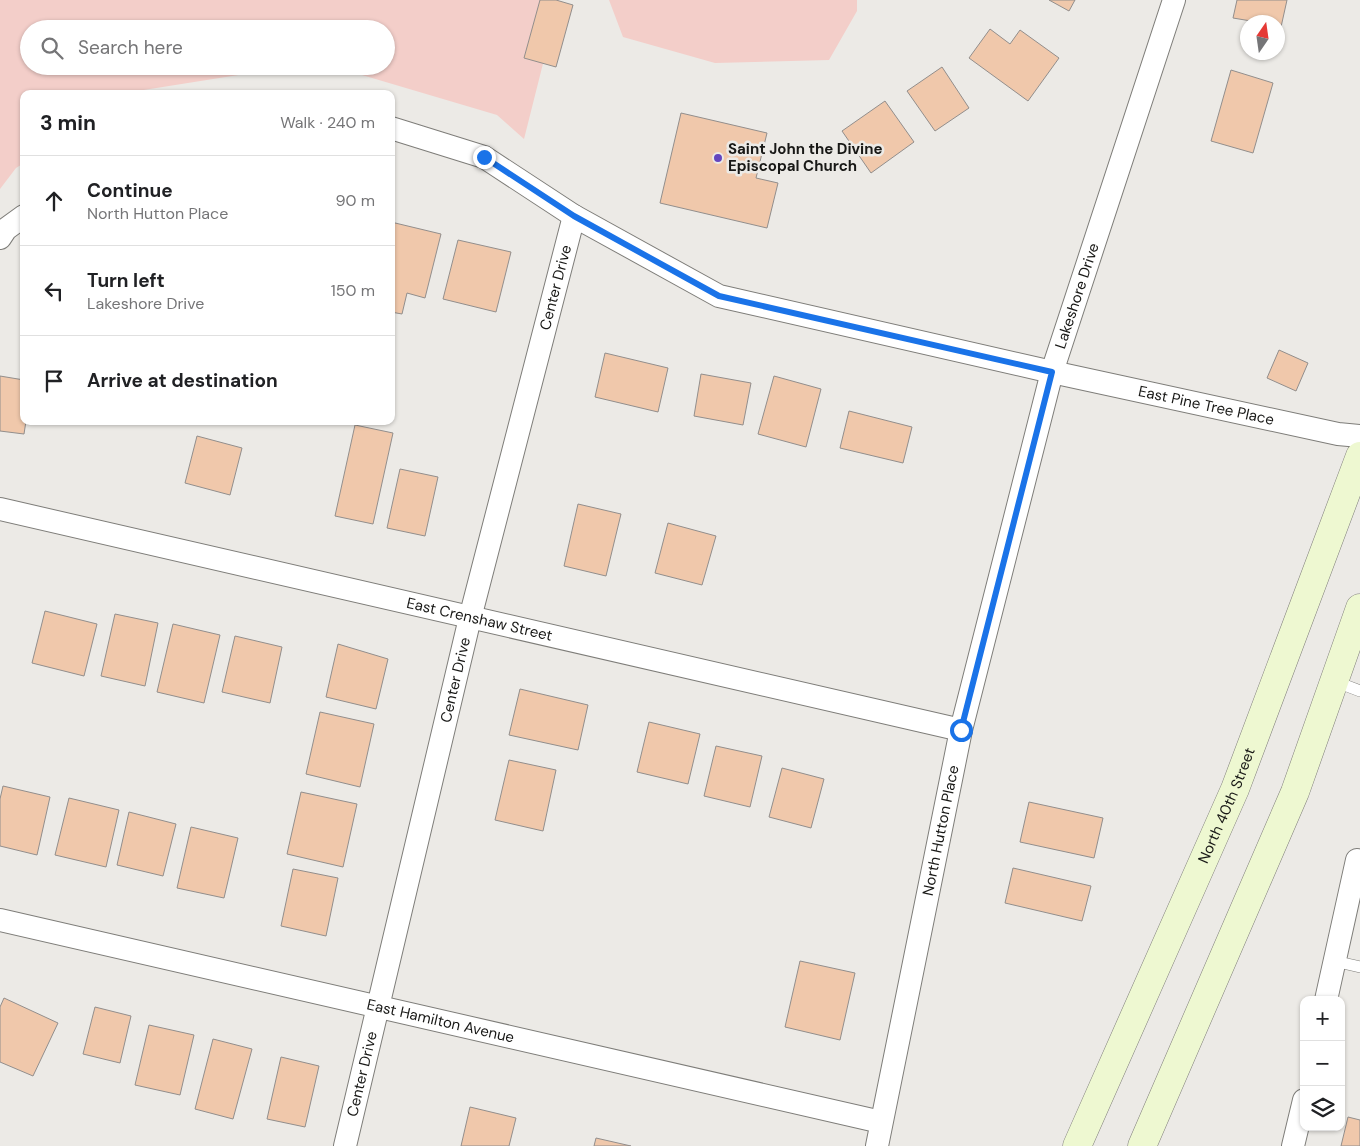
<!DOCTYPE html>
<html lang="en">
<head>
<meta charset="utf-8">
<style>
	:root { --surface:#fff; --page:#f6f6f6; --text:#202124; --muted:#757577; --line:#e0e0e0 }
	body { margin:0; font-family:"DM Sans",sans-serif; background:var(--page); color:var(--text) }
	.controls { position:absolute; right:15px; bottom:15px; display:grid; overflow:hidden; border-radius:10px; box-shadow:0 1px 4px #0004 }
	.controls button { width:45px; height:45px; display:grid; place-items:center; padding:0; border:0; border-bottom:1px solid var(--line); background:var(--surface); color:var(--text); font:25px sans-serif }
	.compass { position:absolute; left:1240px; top:15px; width:45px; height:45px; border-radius:50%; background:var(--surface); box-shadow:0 1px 4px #0004; rotate:13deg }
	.stop { position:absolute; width:15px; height:15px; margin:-11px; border:4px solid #1a73e8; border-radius:50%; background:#fff }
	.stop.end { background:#1a73e8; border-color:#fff; box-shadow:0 1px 5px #0008 }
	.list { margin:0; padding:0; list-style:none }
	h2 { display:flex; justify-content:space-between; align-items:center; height:65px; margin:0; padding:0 20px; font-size:21px }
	h2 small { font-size:16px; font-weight:400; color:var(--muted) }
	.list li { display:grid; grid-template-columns:32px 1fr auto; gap:15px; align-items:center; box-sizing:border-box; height:90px; padding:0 20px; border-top:1px solid var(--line) }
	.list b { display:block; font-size:19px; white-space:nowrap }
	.list p { margin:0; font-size:16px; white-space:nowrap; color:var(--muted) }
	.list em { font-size:16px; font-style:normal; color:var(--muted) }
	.icon { flex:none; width:28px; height:28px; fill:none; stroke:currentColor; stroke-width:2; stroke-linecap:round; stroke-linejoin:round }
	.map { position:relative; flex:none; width:1360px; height:1146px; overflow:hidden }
	.search { position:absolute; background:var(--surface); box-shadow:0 1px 4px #0004; left:20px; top:20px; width:375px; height:55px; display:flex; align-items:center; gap:12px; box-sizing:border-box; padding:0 18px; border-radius:28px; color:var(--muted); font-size:19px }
	.panel { position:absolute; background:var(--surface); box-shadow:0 1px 4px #0004; left:20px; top:90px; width:375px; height:335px; border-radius:10px }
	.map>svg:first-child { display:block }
	.green { fill:#f3cec9; fill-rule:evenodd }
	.building { fill:#f0c8ab; stroke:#928e8c }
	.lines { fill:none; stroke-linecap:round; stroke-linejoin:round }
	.lane-casing { stroke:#7e7d79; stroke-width:12 }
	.street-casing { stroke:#7e7d79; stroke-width:24 }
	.secondary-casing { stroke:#7e7d79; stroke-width:29 }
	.lane { stroke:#fff; stroke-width:11 }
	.street { stroke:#fff; stroke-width:22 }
	.secondary { stroke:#eef8d1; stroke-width:28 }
	.route { stroke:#1a73e8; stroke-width:6 }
	.poi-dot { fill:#6446bf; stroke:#eceae6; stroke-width:2 }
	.labels { text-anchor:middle; stroke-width:5; stroke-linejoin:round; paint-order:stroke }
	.poi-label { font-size:15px; font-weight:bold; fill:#181816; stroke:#eceae6; text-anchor:start }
	.street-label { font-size:15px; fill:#181816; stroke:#eceae6 }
</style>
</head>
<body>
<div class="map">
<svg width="1360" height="1146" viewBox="0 0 1360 1146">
	<rect width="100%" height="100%" fill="#eceae6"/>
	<path class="green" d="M0 0H559L524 139 497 115 362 75 251 73 131 92 128 94H24V163L16 168 0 189ZM29 29H386V66H29Z
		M609 0H857V11L829 60 715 63 623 37Z"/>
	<path class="building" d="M540 0H556L573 5 556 67 524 58Z
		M1049 0H1075L1069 11Z
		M1237 0H1287L1281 27 1278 26V22H1257L1233 18Z
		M990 29 1010 44 1020 30 1059 58 1028 101 969 58Z
		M942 67 969 108 935 131 907 91Z
		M1231 70 1273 83 1253 153 1211 141Z
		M885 101 914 142 871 173 842 131Z
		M681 113 767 133 756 178 778 183 767 228 660 203Z
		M391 222 441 234 425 298 407 293 402 314 391 312Z
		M458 240 511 252 496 312 443 299Z
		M1279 350 1308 363 1296 391 1267 378Z
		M605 353 668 368 658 412 595 397Z
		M701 374 751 383 743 425 694 416Z
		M0 376 24 380V421H26L24 434 0 431Z
		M774 376 821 389 806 447 758 434Z
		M849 411 912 427 903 463 840 448Z
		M355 425 393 433 373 524 335 516Z
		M197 436 242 448 230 495 185 483Z
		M400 469 438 477 425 536 387 528Z
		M578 504 621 514 606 576 564 566Z
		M668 523 716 536 702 585 655 573Z
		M45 611 97 624 84 676 32 663Z
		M115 614 158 623 145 686 101 676Z
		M173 624 220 635 204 703 157 692Z
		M235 636 282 647 270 703 222 692Z
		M338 644 388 659 376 709 326 697Z
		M520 689 588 705 578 750 509 735Z
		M320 712 374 724 360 787 306 774Z
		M649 722 700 734 688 784 637 772Z
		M716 746 762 756 750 807 704 796Z
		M509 760 556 770 543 831 495 820Z
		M782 768 824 779 811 828 769 817Z
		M3 786 50 797 37 855 0 846V799Z
		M301 792 357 804 343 867 287 854Z
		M69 798 119 810 106 867 55 855Z
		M1029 802 1103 818 1094 858 1020 842Z
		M129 812 176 824 163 876 117 865Z
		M191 827 238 838 224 898 177 888Z
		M1013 868 1091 886 1082 921 1005 903Z
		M293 869 338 878 326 936 281 926Z
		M800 961 855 973 840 1040 785 1027Z
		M4 998 58 1023 33 1076 0 1062V1007Z
		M95 1007 131 1016 120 1063 83 1054Z
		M149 1025 194 1035 180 1095 135 1085Z
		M213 1039 252 1049 233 1119 195 1109Z
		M281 1057 319 1066 305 1127 267 1119Z
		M470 1107 516 1118 509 1146H461Z
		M1348 1117 1360 1120V1146H1341Z
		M596 1138 631 1146H594Z"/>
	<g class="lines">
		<defs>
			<path id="lane" d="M1334 681 1360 691
				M1334 961 1360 967"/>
			<g id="street">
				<path id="s1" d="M391 128 484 157 574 216 719 296 1052 372 1338 434 1360 436"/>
				<path d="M0 238 6 229 24 216"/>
				<path id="s2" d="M0 509 961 730"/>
				<path id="s3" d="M0 920 881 1122"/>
				<path d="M1326 1000 1357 860"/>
				<path id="s4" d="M345 1146 470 618 574 216"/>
				<path id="s5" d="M877 1146 961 730 1052 372 1174 0"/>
				<path d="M1293 1146 1304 1100"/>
			</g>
			<g id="secondary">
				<path id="s6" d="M1077 1146 1235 789 1360 456"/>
				<path d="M1142 1146 1295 792 1360 608"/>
			</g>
		</defs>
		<use href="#lane" class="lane-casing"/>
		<use href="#street" class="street-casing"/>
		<use href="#secondary" class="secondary-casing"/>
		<use href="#lane" class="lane"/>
		<use href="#street" class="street"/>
		<use href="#secondary" class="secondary"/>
	</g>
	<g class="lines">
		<path class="route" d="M484 157 574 216 719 296 1052 372 961 730"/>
	</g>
	<circle class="poi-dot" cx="718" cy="158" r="5"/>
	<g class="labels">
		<g class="poi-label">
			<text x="728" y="154">Saint John the Divine<tspan x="728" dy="17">Episcopal Church</tspan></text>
		</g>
		<g class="street-label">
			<text dy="5" stroke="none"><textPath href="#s4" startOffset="884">Center Drive</textPath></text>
			<text dy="5" stroke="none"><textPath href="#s5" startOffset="874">Lakeshore Drive</textPath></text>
			<text dy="5" stroke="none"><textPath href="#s1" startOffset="870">East Pine Tree Place</textPath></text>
			<text dy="5" stroke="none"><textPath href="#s2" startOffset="492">East Crenshaw Street</textPath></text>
			<text dy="5" stroke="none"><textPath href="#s4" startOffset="479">Center Drive</textPath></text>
			<text dy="5" stroke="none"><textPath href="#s6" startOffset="372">North 40th Street</textPath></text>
			<text dy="5" stroke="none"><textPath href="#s5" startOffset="322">North Hutton Place</textPath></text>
			<text dy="5" stroke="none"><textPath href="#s3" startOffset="452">East Hamilton Avenue</textPath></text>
			<text dy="5" stroke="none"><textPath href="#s4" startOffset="74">Center Drive</textPath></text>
		</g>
	</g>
</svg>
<div class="controls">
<button>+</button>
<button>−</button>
<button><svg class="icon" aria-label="layers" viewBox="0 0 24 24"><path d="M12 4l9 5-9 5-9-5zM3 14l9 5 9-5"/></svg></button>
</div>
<svg class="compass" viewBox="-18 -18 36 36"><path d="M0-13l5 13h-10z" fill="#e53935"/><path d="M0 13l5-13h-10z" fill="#757577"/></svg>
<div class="stop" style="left:961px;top:730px"></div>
<div class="stop end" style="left:484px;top:157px"></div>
<div class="search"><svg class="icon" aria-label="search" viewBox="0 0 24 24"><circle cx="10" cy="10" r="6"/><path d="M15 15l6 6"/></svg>Search here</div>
<section class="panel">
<h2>3 min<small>Walk · 240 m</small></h2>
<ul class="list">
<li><svg class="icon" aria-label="ahead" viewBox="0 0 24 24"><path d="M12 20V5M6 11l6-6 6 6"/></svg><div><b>Continue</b><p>North Hutton Place</p></div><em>90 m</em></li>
<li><svg class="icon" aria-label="left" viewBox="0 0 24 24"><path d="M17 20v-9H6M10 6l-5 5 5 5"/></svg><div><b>Turn left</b><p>Lakeshore Drive</p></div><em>150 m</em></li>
<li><svg class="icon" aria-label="arrive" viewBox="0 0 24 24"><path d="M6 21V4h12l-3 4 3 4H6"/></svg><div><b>Arrive at destination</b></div></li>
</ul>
</section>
</div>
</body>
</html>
